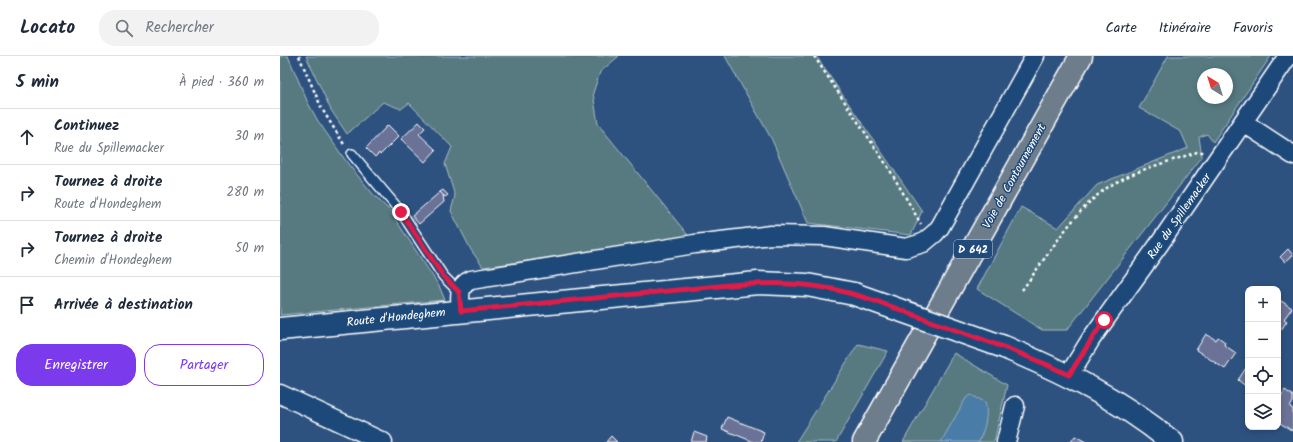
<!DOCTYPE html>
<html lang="fr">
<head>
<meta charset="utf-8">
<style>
	:root { --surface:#fff; --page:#f2f2f3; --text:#1f2937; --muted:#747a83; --line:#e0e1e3; --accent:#7c3aed }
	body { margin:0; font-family:Kalam,sans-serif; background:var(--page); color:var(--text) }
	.controls { position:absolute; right:12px; bottom:12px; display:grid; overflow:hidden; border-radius:8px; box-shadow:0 2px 6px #0003 }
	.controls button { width:36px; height:36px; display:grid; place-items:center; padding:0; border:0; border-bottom:1px solid var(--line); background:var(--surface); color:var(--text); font:20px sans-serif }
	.compass { position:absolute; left:917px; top:12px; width:36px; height:36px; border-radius:50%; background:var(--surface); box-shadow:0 2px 6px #0003; rotate:322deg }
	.stop { position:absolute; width:12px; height:12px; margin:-9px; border:3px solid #e11d48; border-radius:50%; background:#fff }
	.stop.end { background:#e11d48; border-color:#fff; box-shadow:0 1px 4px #0008 }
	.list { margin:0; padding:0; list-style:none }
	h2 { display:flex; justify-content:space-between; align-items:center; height:52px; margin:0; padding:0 16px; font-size:17px }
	h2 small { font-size:13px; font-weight:400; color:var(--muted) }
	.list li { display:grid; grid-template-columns:26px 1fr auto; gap:12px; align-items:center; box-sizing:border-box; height:56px; padding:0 16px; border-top:1px solid var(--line) }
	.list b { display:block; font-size:15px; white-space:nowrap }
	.list p { margin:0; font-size:13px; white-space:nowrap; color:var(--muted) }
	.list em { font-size:13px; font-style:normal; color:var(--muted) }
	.actions { display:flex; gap:8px; padding:12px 16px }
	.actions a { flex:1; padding:9px 0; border:1px solid var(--accent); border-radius:16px; text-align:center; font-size:14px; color:var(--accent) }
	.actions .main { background:var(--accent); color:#fff }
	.icon { flex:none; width:22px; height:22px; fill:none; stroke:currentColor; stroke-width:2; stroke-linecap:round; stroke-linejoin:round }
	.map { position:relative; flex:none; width:1013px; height:386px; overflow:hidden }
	header { display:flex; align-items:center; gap:24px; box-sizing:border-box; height:56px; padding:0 20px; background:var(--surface); border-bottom:1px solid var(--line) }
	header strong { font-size:19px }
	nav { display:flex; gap:22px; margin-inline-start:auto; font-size:14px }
	.search { width:280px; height:36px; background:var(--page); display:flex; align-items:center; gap:10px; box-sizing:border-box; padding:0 14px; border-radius:16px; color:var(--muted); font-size:15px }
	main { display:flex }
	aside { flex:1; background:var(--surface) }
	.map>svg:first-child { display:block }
	.green { fill:#567a80; stroke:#aabcc0; fill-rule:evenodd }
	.water { fill:#497ba6; stroke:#92b0ca }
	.building { fill:#6a7297; stroke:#fff }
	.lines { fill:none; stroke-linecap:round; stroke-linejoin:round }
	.service-casing { stroke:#fff; stroke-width:12 }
	.minor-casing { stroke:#fff; stroke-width:21 }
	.tertiary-casing { stroke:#fff; stroke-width:25 }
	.trunk-casing { stroke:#fff; stroke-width:25 }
	.path { stroke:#fff; stroke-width:2.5; stroke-dasharray:3 3; stroke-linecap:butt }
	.service { stroke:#1f4a7a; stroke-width:9 }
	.minor { stroke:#1f4a7a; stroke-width:18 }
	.tertiary { stroke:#1f4a7a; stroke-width:22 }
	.trunk { stroke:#6d7d8c; stroke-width:22 }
	.tertiary-bridge-casing { stroke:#fff; stroke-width:25; stroke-linecap:butt }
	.tertiary-bridge { stroke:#1f4a7a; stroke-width:22 }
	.route { stroke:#e11d48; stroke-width:5 }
	.labels { text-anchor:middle; stroke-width:3; stroke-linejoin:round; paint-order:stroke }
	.shield { fill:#1f4a7a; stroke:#bcc9d7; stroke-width:1 }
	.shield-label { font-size:11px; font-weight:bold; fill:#fff }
	.street-label { font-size:12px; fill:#fff; stroke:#1f4a7a }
</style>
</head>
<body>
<header>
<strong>Locato</strong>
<div class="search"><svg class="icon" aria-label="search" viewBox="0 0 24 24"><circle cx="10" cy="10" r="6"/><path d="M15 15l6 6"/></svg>Rechercher</div>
<nav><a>Carte</a><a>Itinéraire</a><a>Favoris</a></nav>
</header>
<main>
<aside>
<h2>5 min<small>À pied · 360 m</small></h2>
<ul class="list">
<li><svg class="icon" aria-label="ahead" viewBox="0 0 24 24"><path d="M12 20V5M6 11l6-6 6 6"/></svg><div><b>Continuez</b><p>Rue du Spillemacker</p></div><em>30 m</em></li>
<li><svg class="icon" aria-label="right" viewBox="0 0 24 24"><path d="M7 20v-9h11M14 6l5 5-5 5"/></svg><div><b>Tournez à droite</b><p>Route d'Hondeghem</p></div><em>280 m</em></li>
<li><svg class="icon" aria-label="right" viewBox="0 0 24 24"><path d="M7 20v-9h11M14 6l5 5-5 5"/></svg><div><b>Tournez à droite</b><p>Chemin d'Hondeghem</p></div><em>50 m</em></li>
<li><svg class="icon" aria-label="arrive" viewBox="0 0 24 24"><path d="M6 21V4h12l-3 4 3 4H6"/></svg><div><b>Arrivée à destination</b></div></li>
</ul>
<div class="actions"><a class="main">Enregistrer</a><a>Partager</a></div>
</aside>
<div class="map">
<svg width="1013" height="386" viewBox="0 0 1013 386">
	<rect width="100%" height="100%" fill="#2e5280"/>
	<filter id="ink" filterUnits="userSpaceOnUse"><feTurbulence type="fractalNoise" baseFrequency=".025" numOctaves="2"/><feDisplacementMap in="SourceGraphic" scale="8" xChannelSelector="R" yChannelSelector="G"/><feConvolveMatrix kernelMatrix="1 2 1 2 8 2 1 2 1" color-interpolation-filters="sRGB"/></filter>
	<g filter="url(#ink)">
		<path class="green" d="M0 0H8L28 47 38 65 68 108 93 138 110 155 159 230 165 244 0 259Z
			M26 0H339L320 16 313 37 318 68 411 183 203 211 191 194 171 155 175 140 165 108 172 91 129 47 121 53 103 46 67 78 51 54Z
			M445 0H536L642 155 631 179 528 167 492 84Z
			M888 0H991L933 86 927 78 919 81 922 101 787 274H762L697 233 741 151 778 172 817 129 908 92 901 76 859 52ZM923 18H947V42H923Z
			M578 288 608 295 556 386H516Z
			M674 297 727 329 714 386H623Z"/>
		<path class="water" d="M691 339 705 346C709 360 704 373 699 386H661L686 342Z"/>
		<path class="building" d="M139 66 145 72 139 78 156 94 145 106 121 83Z
			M108 69 119 80 100 99 99 97 95 101 86 92Z
			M163 134 168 139 165 141 160 136Z
			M160 136 163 139 164 146 139 168 132 160Z
			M1008 193 1013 199 1005 206 1000 201Z
			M998 243 1012 252 1004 263 1007 265 1001 274 998 271Z
			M926 278 936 284 938 281 945 286 944 289 956 297 945 313 916 294Z
			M968 309V332L958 324Z
			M1005 334 1013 340V346L1010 351 1013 353V375L998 366V345Z
			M447 361 484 376 481 386H474L442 373Z
			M414 376 427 381 426 386H411Z
			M331 380 337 386H326Z
			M795 380 806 386H791Z"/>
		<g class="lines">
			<defs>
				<path id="service" d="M72 98 121 156 163 220 179 236"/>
				<path id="minor" d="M964 67 1013 99
					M181 255C180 241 177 230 191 224L415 188 491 179 544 180 626 192 643 187 655 177 660 171 755 0
					M789 319 811 283 880 187 1008 0
					M0 338 103 386
					M726 386 735 350"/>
				<path id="tertiary" d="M0 273 478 227 527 229 574 238
					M724 291C784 316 841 344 892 386"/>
				<path id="trunk" d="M584 386 801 0"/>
			</defs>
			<use href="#service" class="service-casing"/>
			<use href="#minor" class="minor-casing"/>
			<use href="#tertiary" class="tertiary-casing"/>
			<use href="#trunk" class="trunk-casing"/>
			<path class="path" d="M19 0 42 53 65 90
				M534 0 608 111 641 168
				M742 234C767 201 797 149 833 128 858 113 889 106 917 96H924"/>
			<use href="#service" class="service"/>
			<use href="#minor" class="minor"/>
			<use href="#tertiary" class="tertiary"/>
			<use href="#trunk" class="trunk"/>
			<defs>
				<path id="tertiary-bridge" d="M574 238 724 291"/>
			</defs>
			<use href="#tertiary-bridge" class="tertiary-bridge-casing"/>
			<use href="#tertiary-bridge" class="tertiary-bridge"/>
		</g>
	</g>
	<g class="lines" filter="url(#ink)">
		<path class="route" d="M121 156 163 220 179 236 181 255 449 229C480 227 510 226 540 231 580 237 618 253 656 267 701 283 746 298 789 319L824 264"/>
	</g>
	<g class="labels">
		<rect class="shield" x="674" y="184" width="38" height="18" rx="3"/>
		<g class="shield-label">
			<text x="693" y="197">D 642</text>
		</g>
		<g class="street-label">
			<text transform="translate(734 120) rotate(-61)" y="4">Voie de Contournement</text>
			<text transform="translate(899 160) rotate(-55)" y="4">Rue du Spillemacker</text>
			<text transform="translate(116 261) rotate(-6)" y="4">Route d'Hondeghem</text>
		</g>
	</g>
</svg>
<div class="controls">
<button>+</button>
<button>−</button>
<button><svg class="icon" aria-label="locate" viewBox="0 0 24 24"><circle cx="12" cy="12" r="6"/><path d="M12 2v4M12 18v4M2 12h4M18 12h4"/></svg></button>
<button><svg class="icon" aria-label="layers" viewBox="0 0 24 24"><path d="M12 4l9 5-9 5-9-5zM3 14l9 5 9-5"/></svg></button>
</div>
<svg class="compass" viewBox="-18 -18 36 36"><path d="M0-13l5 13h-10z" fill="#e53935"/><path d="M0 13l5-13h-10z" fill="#747a83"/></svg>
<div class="stop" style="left:824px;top:264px"></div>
<div class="stop end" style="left:121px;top:156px"></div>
</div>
</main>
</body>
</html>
